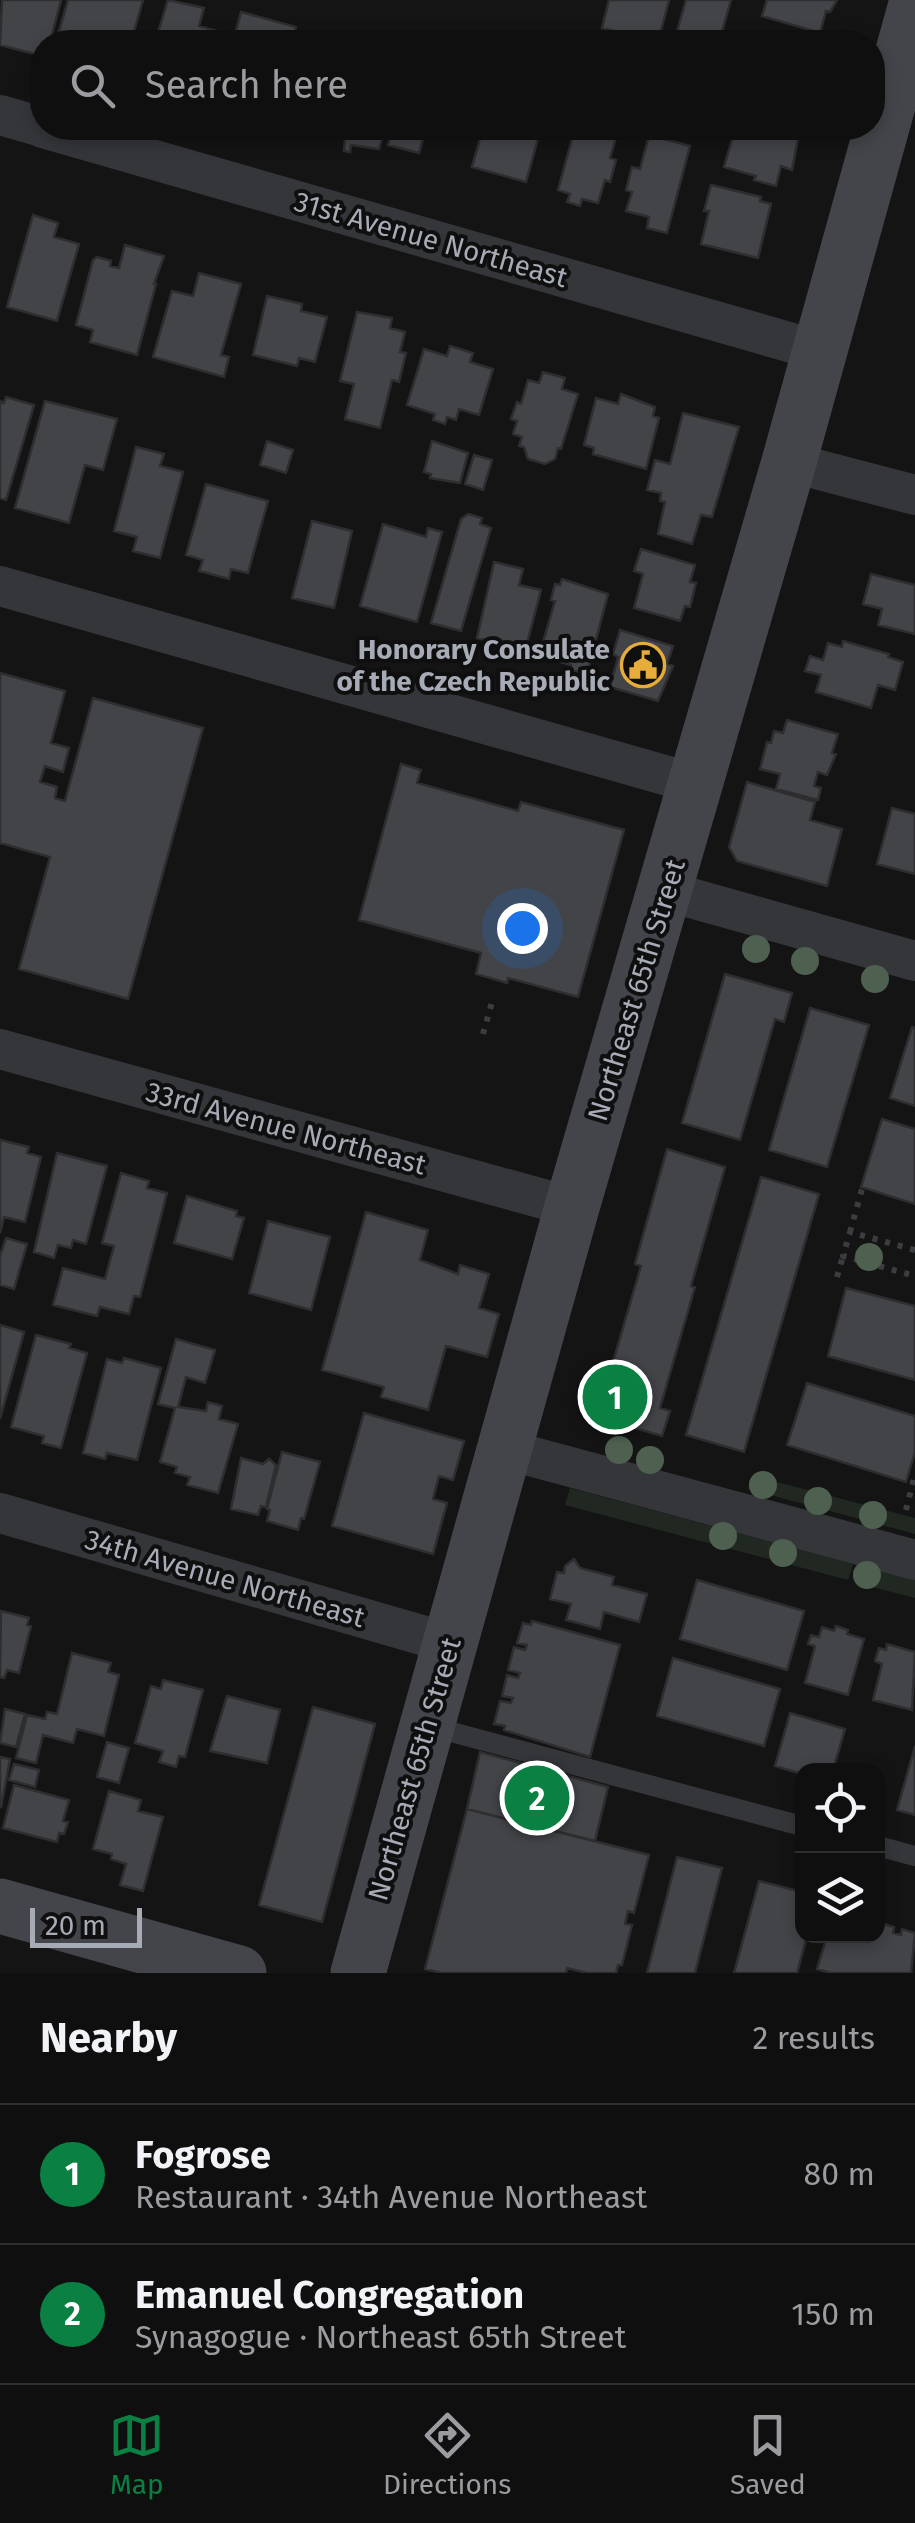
<!DOCTYPE html>
<html lang="en">
<head>
<meta charset="utf-8">
<style>
	:root { --surface:#0f0f10; --page:#1d1d1e; --text:#f1f3f6; --muted:#9b9c9f; --line:#2f2f30; --accent:#0b8043 }
	body { margin:0; font-family:"Fira Sans",sans-serif; background:var(--page); color:var(--text) }
	.controls { position:absolute; right:30px; bottom:30px; display:grid; overflow:hidden; border-radius:20px; box-shadow:0 5px 15px #0003 }
	.controls button { width:90px; height:90px; display:grid; place-items:center; padding:0; border:0; border-bottom:2px solid var(--line); background:var(--surface); color:var(--text); font:50px sans-serif }
	.scale { position:absolute; left:30px; bottom:25px; width:112px; box-sizing:border-box; padding-left:10px; border:5px solid #a6abb5; border-top:0; font-size:28px; line-height:35px; white-space:nowrap; color:#a6abb5; -webkit-text-stroke:8px #0f0f10; paint-order:stroke }
	.you { position:absolute; left:522px; top:928px; width:35px; height:35px; margin:-25px; border:8px solid #fff; border-radius:50%; background:#1a73e8; box-shadow:0 0 0 15px #1a73e833 }
	.badge { display:grid; place-items:center; width:65px; height:65px; border-radius:50%; background:var(--accent); color:#fff; font-size:32px; font-weight:700 }
	.pin { position:absolute; translate:-50% -50%; border:5px solid #fff; box-shadow:0 2px 10px #0006 }
	.list { margin:0; padding:0; list-style:none }
	h2 { display:flex; justify-content:space-between; align-items:center; height:130px; margin:0; padding:0 40px; font-size:42px }
	h2 small { font-size:32px; font-weight:400; color:var(--muted) }
	.list li { display:grid; grid-template-columns:65px 1fr auto; gap:30px; align-items:center; box-sizing:border-box; height:140px; padding:0 40px; border-top:2px solid var(--line) }
	.list b { display:block; font-size:38px; white-space:nowrap }
	.list p { margin:0; font-size:32px; white-space:nowrap; color:var(--muted) }
	.list em { font-size:32px; font-style:normal; color:var(--muted) }
	.icon { flex:none; width:55px; height:55px; fill:none; stroke:currentColor; stroke-width:2; stroke-linecap:round; stroke-linejoin:round }
	.map { position:relative; flex:none; width:915px; height:1973px; overflow:hidden }
	.search { position:absolute; background:var(--surface); box-shadow:0 5px 15px #0003; left:30px; right:30px; top:30px; height:110px; display:flex; align-items:center; gap:25px; box-sizing:border-box; padding:0 35px; border-radius:40px; color:var(--muted); font-size:38px }
	.sheet { height:410px; background:var(--surface) }
	nav { display:flex; justify-content:space-around; align-items:center; box-sizing:border-box; height:140px; border-top:2px solid var(--line); background:var(--surface); font-size:28px; color:var(--muted) }
	nav a { display:grid; justify-items:center; gap:5px }
	nav .on { color:var(--accent) }
	.map>svg:first-child { display:block }
	.green { fill:#202821 }
	.building { fill:#434448; stroke:#2e2e31; stroke-width:2.5 }
	.lines { fill:none; stroke-linecap:round; stroke-linejoin:round }
	.path { stroke:#3b3d41; stroke-width:6; stroke-dasharray:5 8; stroke-linecap:butt }
	.lane { stroke:#35363a; stroke-width:20 }
	.street { stroke:#35363a; stroke-width:40 }
	.secondary { stroke:#43454a; stroke-width:55 }
	.tree { fill:#4e6050 }
	.labels { text-anchor:middle; stroke-width:8; stroke-linejoin:round; paint-order:stroke }
	.street-label { font-size:28px; fill:#a6abb5; stroke:#0f0f10 }
	.poi-label { font-size:28px; font-weight:bold; fill:#a6abb5; stroke:#0f0f10; text-anchor:end }
</style>
</head>
<body>
<div class="map">
<svg width="915" height="1973" viewBox="0 0 915 1973">
	<rect width="100%" height="100%" fill="#141415"/>
	<path class="green" d="M750 1479 781 1483 915 1518V1534L748 1489Z
		M570 1488 853 1564 848 1580 565 1505Z
		M861 1565 915 1580V1598L857 1583Z"/>
	<path class="building" d="M2 0H61L50 42H42V56L0 45Z
		M68 0H143L131 42H56Z
		M168 0 204 8 199 26 217 31 214 42H161L156 39Z
		M609 0H669L658 42 602 28Z
		M686 0H731L719 42H674Z
		M767 0H837L830 12 826 11 820 33 762 16Z
		M241 12 296 27 293 37 289 36 287 42H233Z
		M346 128H385L379 149 351 145 350 152 344 151Z
		M393 128H426L419 153 388 145Z
		M483 128H541L526 182 472 167Z
		M575 128H619L610 158 616 160 610 182 605 180 598 203 582 199 580 206 567 202 570 194 558 190Z
		M730 128H800L792 170 781 166 776 186 754 180 756 176 724 167 735 129Z
		M649 135 690 146 667 233 647 228 649 217 626 211 632 192 626 190 632 167 640 169Z
		M711 185 761 197 760 201 771 204 758 258 701 244 709 211H704Z
		M33 215 58 223 54 237 79 244 57 321 7 307Z
		M125 245 164 256 154 284H156L137 355 90 342 93 330 76 325 93 260 97 257 111 261 110 266 119 268Z
		M199 273 241 284 221 355 229 357 224 377 153 357 172 291 193 296Z
		M267 296 302 304 301 311 327 317 315 362 299 358 297 366 253 355Z
		M357 312 392 318 390 328 405 332 400 352 406 353 399 382 392 380 380 428 345 419 354 384 340 381Z
		M450 346 473 353 470 362 493 369 479 415 459 409 456 420 447 417 445 424 433 420 435 414 407 405 424 349 447 356Z
		M543 372 565 378 562 389 578 394 561 449 558 448 555 459 545 464 528 459 524 447 519 446 522 437 513 434 517 421 511 419 517 402 521 404 528 380 539 383Z
		M621 394 655 407 653 416 659 418 646 469 593 454 594 448 584 445 596 398 618 404Z
		M6 397 34 405 6 500 0 498V401L4 403Z
		M45 401 117 419 103 470 85 465 69 523 15 508Z
		M683 413 739 427 712 517 701 515 692 544 658 534 665 502 660 501 661 493 647 490 655 460 670 464Z
		M267 441 293 450 286 473 260 465Z
		M432 441 468 453 460 483 430 478 431 474 424 472Z
		M136 447 164 454 160 466 183 472 160 558 133 551 137 537 114 531Z
		M474 455 492 460 483 490 465 484Z
		M206 484 268 501 248 573 231 569 229 579 199 571 203 560 186 555Z
		M468 514 482 518 480 524 491 528 461 631 431 623 461 519Z
		M312 521 352 531 334 608 292 598Z
		M383 524 426 537 428 528 442 532 417 622 360 606Z
		M641 549 695 565 690 582 696 583 690 607 685 606 680 621 634 608 643 574 634 571Z
		M494 562 523 569 519 585 541 590 525 651 485 645 486 640 477 638Z
		M871 574 915 585V634L878 625 882 609 863 604Z
		M562 579 608 594 587 674 570 670 571 665 539 656 555 601 551 600 555 584 560 585Z
		M620 630 673 646 667 664 673 666 658 701 610 687 618 657 613 654Z
		M843 641 889 654 888 657 903 662 895 690 878 685 871 708 816 692 821 675 805 671 810 656 823 660 828 643 842 647Z
		M0 673 65 691 51 743 69 748 63 772 45 766 40 782 57 787 55 798 65 801 93 698 203 728 128 999 19 969 50 857 0 843Z
		M787 720 838 734 832 753 836 754 827 775 818 772 814 786 821 788 818 800 776 789 780 774 760 769 767 742 771 743 774 731 783 733Z
		M401 764 421 770 417 783 518 811 521 802 624 830 578 997 508 978 507 983 476 974 481 953 359 920Z
		M747 782 815 802 810 820 842 829 827 886 737 861 729 847Z
		M892 808 915 814V874L877 864Z
		M725 974 792 993 784 1022 775 1019 740 1140 682 1123Z
		M810 1008 869 1025 827 1167 769 1150Z
		M912 1027 915 1028V1106L890 1098Z
		M882 1119 915 1129V1204L861 1187Z
		M0 1140 29 1147 27 1153 41 1157 25 1222 4 1217 0 1233Z
		M667 1149 725 1167 691 1286 695 1287 660 1408 670 1411 662 1436 597 1417 641 1266 635 1264Z
		M57 1153 107 1166 86 1244 73 1240 71 1248 58 1245 54 1258 34 1252Z
		M121 1173 149 1181 147 1188 167 1193 140 1297 134 1296 129 1314 100 1307 97 1316 53 1305 63 1268 105 1279 114 1246 102 1243Z
		M761 1177 819 1194 744 1452 686 1435Z
		M187 1196 237 1211 236 1216 244 1218 232 1259 174 1243Z
		M366 1212 428 1230 420 1260 458 1274 460 1265 489 1274 479 1308 499 1314 487 1357 446 1346 428 1410 381 1397 384 1387 322 1370Z
		M268 1221 330 1237 311 1310 249 1293Z
		M6 1238 27 1244 14 1289 0 1285V1256Z
		M846 1288 915 1306V1380L828 1356Z
		M0 1325 24 1332 0 1419Z
		M36 1335 71 1344 69 1348 87 1353 61 1448 42 1443 44 1436 11 1427Z
		M176 1339 215 1350 205 1383 186 1377 178 1407 206 1411 208 1402 222 1406 219 1419 238 1424 218 1493 187 1485 190 1477 175 1473 177 1467 160 1462 175 1408 158 1404Z
		M124 1358 161 1368 137 1460 107 1453 105 1459 83 1453 107 1359 122 1363Z
		M807 1383 915 1416V1452L906 1482 787 1445Z
		M364 1413 464 1441 453 1480 439 1476 433 1499 447 1503 433 1554 332 1526Z
		M282 1452 320 1462 304 1519 301 1518 298 1530 267 1521 270 1510 267 1509Z
		M241 1458 263 1464 269 1459 276 1465 266 1507 261 1506 258 1515 231 1509Z
		M574 1559 580 1568 614 1577 612 1585 647 1594 639 1622 604 1612 600 1629 566 1620 571 1604 550 1599 557 1572 564 1573 565 1566Z
		M697 1580 804 1611 787 1670 680 1639Z
		M1 1611 29 1618 27 1625 31 1626 19 1673 7 1670 4 1678 0 1677Z
		M532 1621 620 1645 590 1757 504 1730 505 1726 494 1724 500 1701 511 1703 513 1698 502 1696 507 1675 518 1678 520 1673 508 1670 514 1647 525 1650 527 1645 517 1643 523 1623 531 1625Z
		M836 1626 848 1630 847 1634 864 1639 848 1695 805 1683 815 1646 808 1644 811 1635 819 1637 822 1627 834 1631Z
		M887 1644 915 1652 912 1710 873 1700 882 1664 875 1661 879 1648 886 1650Z
		M72 1653 111 1663 108 1672 119 1675 104 1736 77 1729 73 1743 43 1735 36 1763 16 1758 27 1715 45 1719 47 1712 57 1714Z
		M673 1658 780 1689 764 1746 657 1716Z
		M163 1680 203 1690 185 1757 179 1756 176 1767 159 1762 163 1751 135 1743 151 1686 161 1689Z
		M227 1696 280 1710 267 1763 210 1751Z
		M313 1707 375 1724 322 1922 259 1905Z
		M5 1709 25 1714 16 1747 0 1743Z
		M790 1713 845 1729 833 1770H802V1774L775 1766Z
		M107 1742 129 1748 119 1783 97 1777Z
		M915 1746V1815L897 1810Z
		M480 1752 608 1787 595 1841 467 1809Z
		M0 1757 10 1759 1 1807H0Z
		M14 1764 39 1770 35 1787 9 1780Z
		M14 1785 69 1800 63 1821 68 1822 64 1834 59 1833 57 1842 3 1828Z
		M109 1791 141 1800 138 1811 163 1817 143 1891 120 1885 126 1864 111 1859 112 1854 93 1849Z
		M467 1809 649 1855 634 1913 628 1911 625 1924 632 1925 622 1965H618L616 1973H587L567 1968 566 1973H442L425 1969Z
		M677 1857 722 1868 695 1973H647Z
		M759 1881 802 1892V1936H807L797 1973H734Z
		M878 1922 894 1927 893 1933 901 1935 902 1929 915 1933 911 1973H831L817 1969 827 1936H878Z"/>
	<g class="lines">
		<path class="path" d="M483 1034 492 1002
			M850 1232 862 1189
			M915 1250 850 1232 843 1256 915 1276
			M837 1277 843 1256
			M906 1510 915 1474"/>
		<path class="lane" d="M429 1726 802 1826
			M878 1846 915 1856"/>
		<path class="street" d="M0 115 42 127
			M43 128 820 351
			M789 462 915 495
			M0 586 696 784
			M666 891 915 961
			M0 1049 572 1207
			M504 1449 915 1560
			M0 1513 449 1643"/>
		<path class="secondary" d="M0 1906 239 1973
			M358 1973 572 1207 789 462 915 8"/>
	</g>
	<g class="tree">
		<circle cx="756" cy="949" r="14"/>
		<circle cx="805" cy="961" r="14"/>
		<circle cx="875" cy="979" r="14"/>
		<circle cx="869" cy="1257" r="14"/>
		<circle cx="619" cy="1450" r="14"/>
		<circle cx="650" cy="1460" r="14"/>
		<circle cx="763" cy="1485" r="14"/>
		<circle cx="818" cy="1501" r="14"/>
		<circle cx="873" cy="1515" r="14"/>
		<circle cx="723" cy="1536" r="14"/>
		<circle cx="783" cy="1553" r="14"/>
		<circle cx="867" cy="1575" r="14"/>
	</g>
	<defs>
		<symbol id="civic-ring" viewBox="-11 -11 22 22"><circle r="9.5" fill="#0f0f10" stroke="#e6ad3b" stroke-width="1.5"/><path d="M-.6-6.5H3V-4.5H.6V-3L4-1V1h2V6H-6V1h2V-1L-.6-3ZM-1.2 2.5V6h2.4V2.5Z" fill="#e6ad3b"/></symbol>
	</defs>
	<g fill-rule="evenodd">
		<use href="#civic-ring" x="618" y="640" width="50" height="50"/>
	</g>
	<g class="labels">
		<g class="street-label">
			<text transform="translate(431 239) rotate(16)" y="10">31st Avenue Northeast</text>
			<text transform="translate(636 990) rotate(-73)" y="10">Northeast 65th Street</text>
			<text transform="translate(286 1128) rotate(15)" y="10">33rd Avenue Northeast</text>
			<text transform="translate(225 1578) rotate(16)" y="10">34th Avenue Northeast</text>
			<text transform="translate(414 1769) rotate(-74)" y="10">Northeast 65th Street</text>
		</g>
		<g class="poi-label">
			<text x="610" y="659">Honorary Consulate<tspan x="610" dy="32">of the Czech Republic</tspan></text>
		</g>
	</g>
</svg>
<div class="controls">
<button><svg class="icon" aria-label="locate" viewBox="0 0 24 24"><circle cx="12" cy="12" r="6"/><path d="M12 2v4M12 18v4M2 12h4M18 12h4"/></svg></button>
<button><svg class="icon" aria-label="layers" viewBox="0 0 24 24"><path d="M12 4l9 5-9 5-9-5zM3 14l9 5 9-5"/></svg></button>
</div>
<div class="scale">20 m</div>
<div class="you"></div>
<div class="pin badge" style="left:615px;top:1397px">1</div>
<div class="pin badge" style="left:537px;top:1798px">2</div>
<div class="search"><svg class="icon" aria-label="search" viewBox="0 0 24 24"><circle cx="10" cy="10" r="6"/><path d="M15 15l6 6"/></svg>Search here</div>
</div>
<section class="sheet">
<h2>Nearby<small>2 results</small></h2>
<ul class="list">
<li><span class="badge">1</span><div><b>Fogrose</b><p>Restaurant · 34th Avenue Northeast</p></div><em>80 m</em></li>
<li><span class="badge">2</span><div><b>Emanuel Congregation</b><p>Synagogue · Northeast 65th Street</p></div><em>150 m</em></li>
</ul>
</section>
<nav>
<a class="on"><svg class="icon" aria-label="map" viewBox="0 0 24 24"><path d="M3 6l6-2 6 2 6-2v14l-6 2-6-2-6 2zM9 4v14M15 6v14"/></svg>Map</a>
<a><svg class="icon" aria-label="directions" viewBox="0 0 24 24"><path d="M12 3l9 9-9 9-9-9zM9 14v-3h6M13 9l2 2-2 2"/></svg>Directions</a>
<a><svg class="icon" aria-label="saved" viewBox="0 0 24 24"><path d="M7 4h10v16l-5-4-5 4z"/></svg>Saved</a>
</nav>
</body>
</html>
